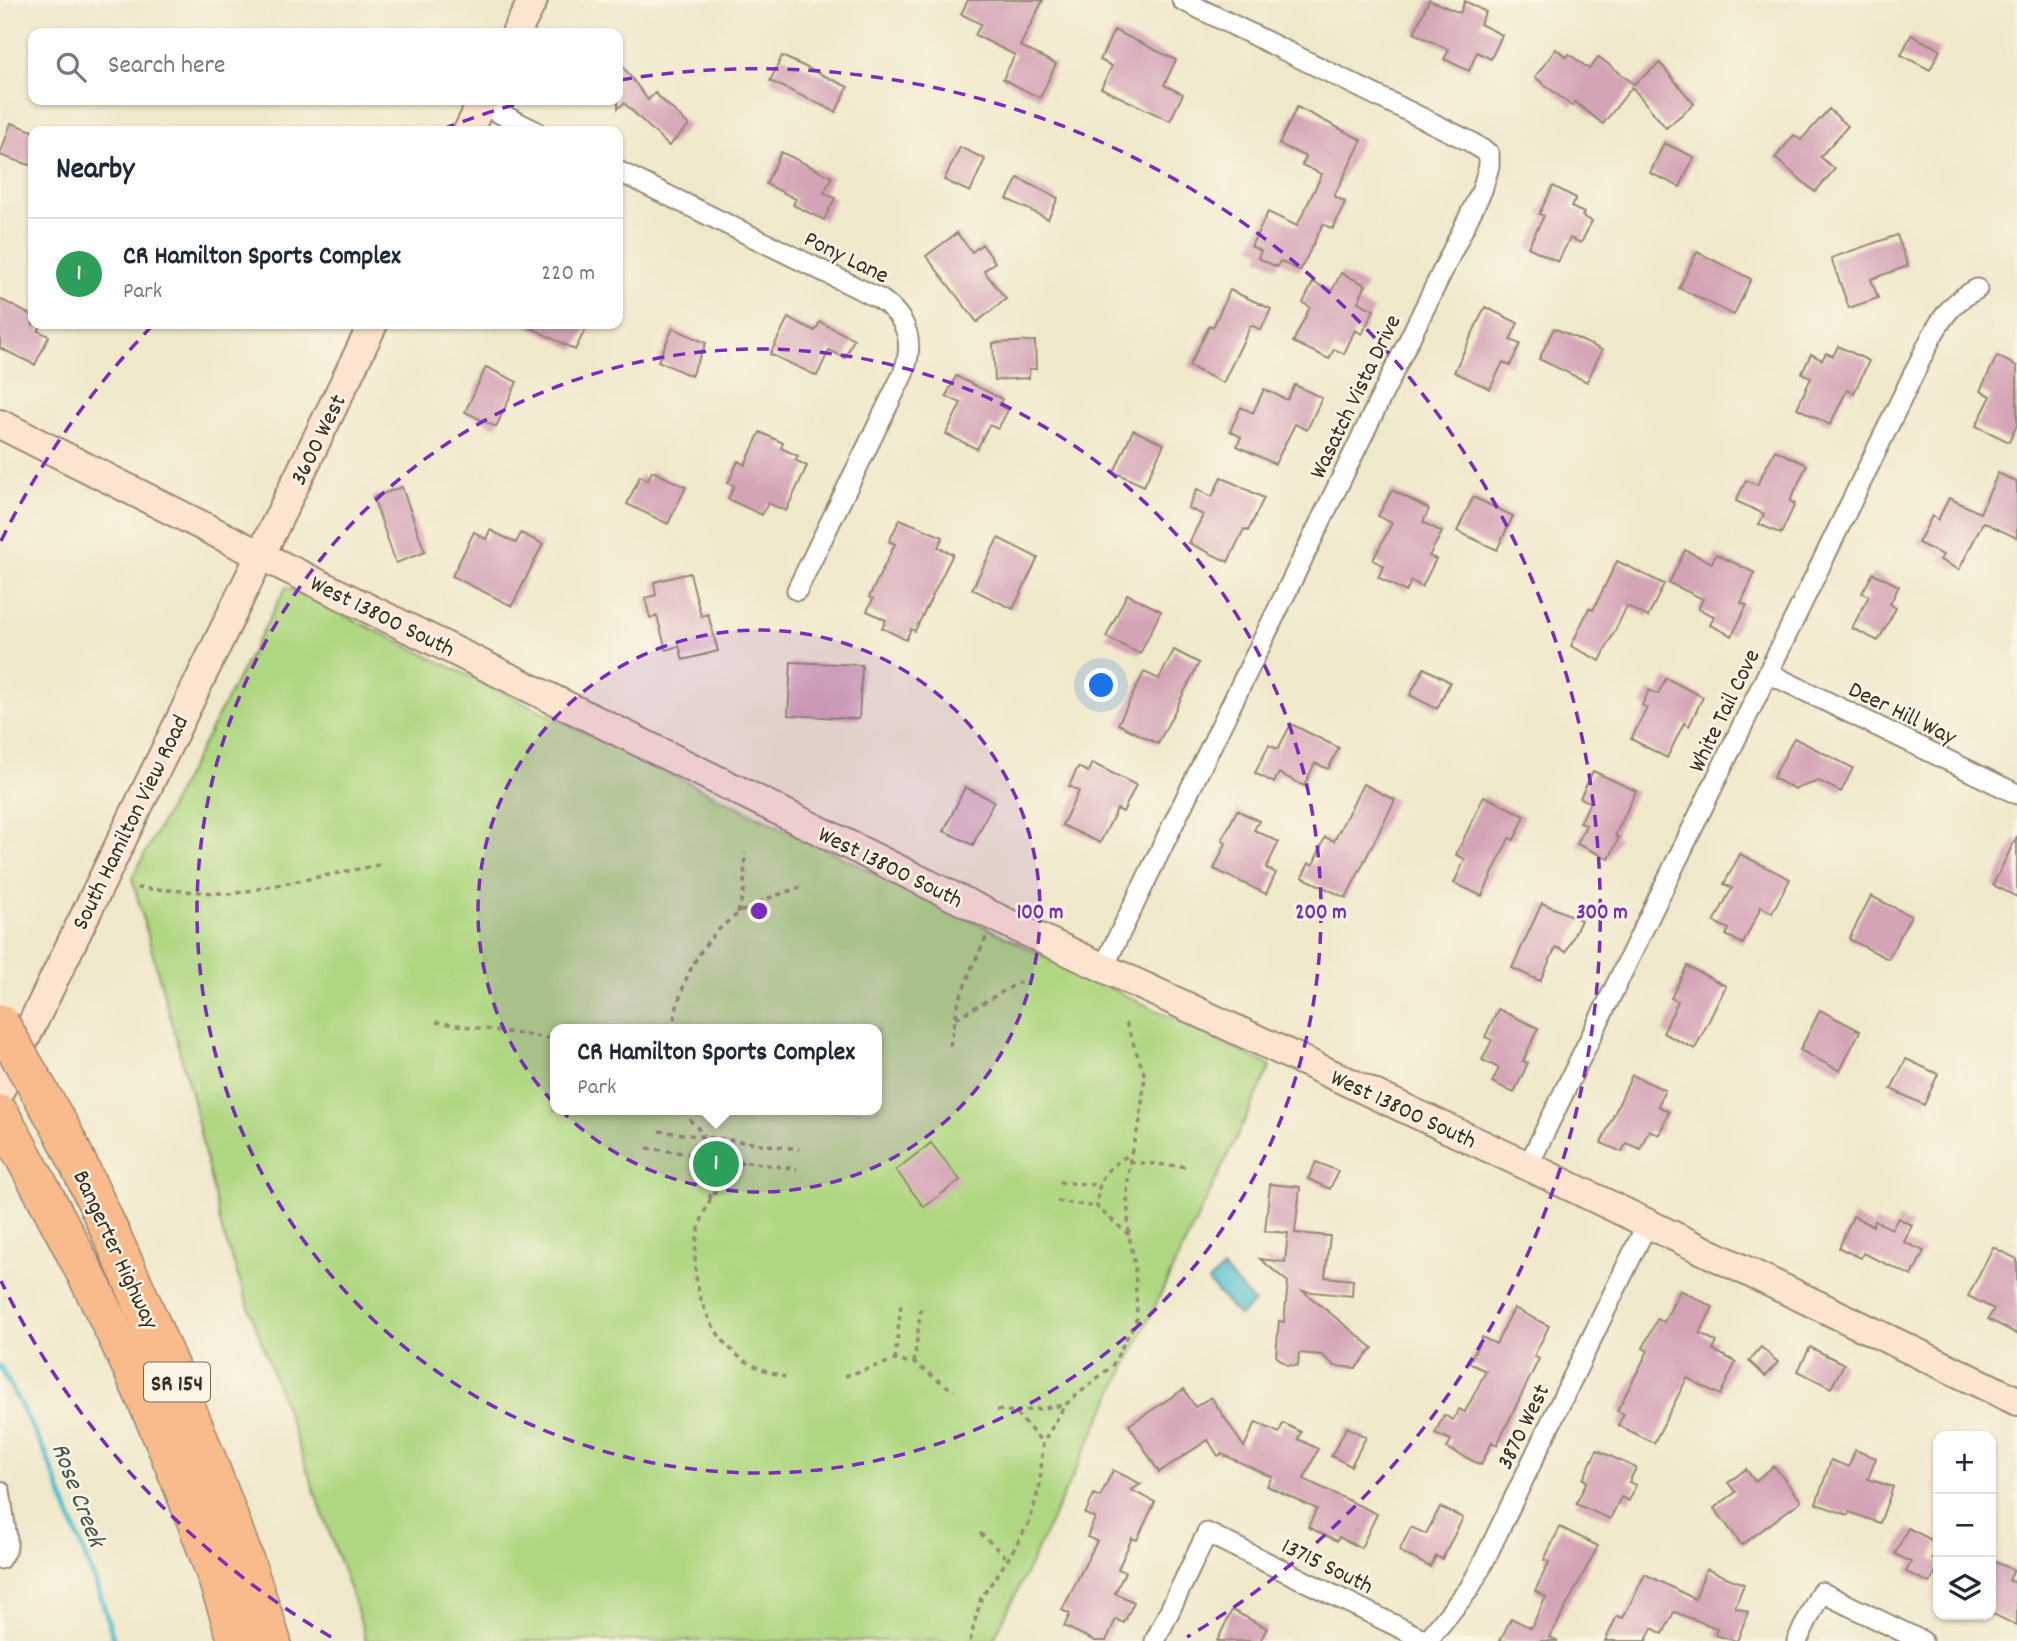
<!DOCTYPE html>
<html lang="en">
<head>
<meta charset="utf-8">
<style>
	:root { --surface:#fff; --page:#f2f2f3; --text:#1f2937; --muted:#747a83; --line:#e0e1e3; --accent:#ea580c }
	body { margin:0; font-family:Dekko,sans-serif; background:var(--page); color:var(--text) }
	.controls { position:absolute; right:21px; bottom:21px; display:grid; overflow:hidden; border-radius:14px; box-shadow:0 2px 5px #0004 }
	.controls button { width:63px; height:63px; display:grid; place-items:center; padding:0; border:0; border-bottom:2px solid var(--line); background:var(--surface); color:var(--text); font:35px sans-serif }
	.you { position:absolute; left:1102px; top:686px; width:24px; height:24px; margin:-18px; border:5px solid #fff; border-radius:50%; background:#1a73e8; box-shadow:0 0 0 10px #1a73e833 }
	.badge { display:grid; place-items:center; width:46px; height:46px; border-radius:50%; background:var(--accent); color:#fff; font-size:23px; font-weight:700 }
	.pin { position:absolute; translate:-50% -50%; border:4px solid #fff; box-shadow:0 2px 7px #0006 }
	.popup { position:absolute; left:550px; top:1024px; width:332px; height:91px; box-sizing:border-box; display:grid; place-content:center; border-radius:14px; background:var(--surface); filter:drop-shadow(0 2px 5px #0005); font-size:23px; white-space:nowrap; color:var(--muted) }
	.popup b { font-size:26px; color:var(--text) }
	.popup::after { content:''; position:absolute; left:50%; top:100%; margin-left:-14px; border:14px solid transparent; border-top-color:var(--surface) }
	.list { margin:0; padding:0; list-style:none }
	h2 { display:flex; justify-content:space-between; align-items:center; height:91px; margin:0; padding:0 28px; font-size:30px }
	h2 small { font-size:23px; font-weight:400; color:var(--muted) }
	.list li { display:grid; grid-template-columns:46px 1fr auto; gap:21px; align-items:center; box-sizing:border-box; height:112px; padding:0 28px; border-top:2px solid var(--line) }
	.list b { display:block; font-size:26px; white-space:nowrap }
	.list p { margin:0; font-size:23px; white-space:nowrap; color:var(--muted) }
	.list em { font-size:23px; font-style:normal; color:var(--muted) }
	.icon { flex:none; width:38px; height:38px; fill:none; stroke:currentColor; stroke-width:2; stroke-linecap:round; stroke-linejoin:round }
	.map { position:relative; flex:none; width:2017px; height:1641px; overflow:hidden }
	.search { position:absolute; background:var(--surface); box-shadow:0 2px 5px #0004; left:28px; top:28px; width:595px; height:77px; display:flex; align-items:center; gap:18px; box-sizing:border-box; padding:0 24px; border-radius:14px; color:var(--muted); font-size:26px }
	.panel { position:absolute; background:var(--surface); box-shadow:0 2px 5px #0004; left:28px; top:126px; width:595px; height:203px; border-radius:14px }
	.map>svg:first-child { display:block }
	.green { fill:#afd781; stroke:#758050; stroke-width:2; fill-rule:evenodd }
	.water { fill:#54bfd0; stroke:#487477; stroke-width:2 }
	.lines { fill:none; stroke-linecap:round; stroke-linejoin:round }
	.stream { stroke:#54bfd0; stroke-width:5 }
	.building { fill:#d4a4b6 }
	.street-casing { stroke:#968974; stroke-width:23 }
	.secondary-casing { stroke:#968974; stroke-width:32 }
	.highway-casing { stroke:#968974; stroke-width:40 }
	.path { stroke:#968974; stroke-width:3.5; stroke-dasharray:5 5; stroke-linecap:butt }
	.street { stroke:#fff; stroke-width:19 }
	.secondary { stroke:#fde4d1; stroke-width:28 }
	.highway { stroke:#fabb8c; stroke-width:37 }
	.highway-bridge-casing { stroke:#968974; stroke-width:40; stroke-linecap:butt }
	.highway-bridge { stroke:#fabb8c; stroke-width:37 }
	.ring { fill:none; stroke:#7b2cbf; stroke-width:3.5; stroke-dasharray:12 9 }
	.labels { text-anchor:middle; stroke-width:5; stroke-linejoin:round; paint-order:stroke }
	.shield { fill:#fcf5e5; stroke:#75675a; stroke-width:2 }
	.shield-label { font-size:23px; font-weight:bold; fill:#3b2a1e }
	.street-label { font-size:24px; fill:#3b2a1e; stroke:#fcf5e5 }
	.water-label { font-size:26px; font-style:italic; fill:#425753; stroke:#fcf5e5 }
	.centre { fill:#7b2cbf; stroke:#fcf5e5; stroke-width:3.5 }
	.ring-label { font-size:21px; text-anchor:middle; font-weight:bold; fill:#7b2cbf; stroke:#fcf5e5; stroke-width:5; stroke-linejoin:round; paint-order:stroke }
</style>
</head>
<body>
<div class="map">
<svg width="2017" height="1641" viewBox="0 0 2017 1641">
	<rect width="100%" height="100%" fill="#fcf5e5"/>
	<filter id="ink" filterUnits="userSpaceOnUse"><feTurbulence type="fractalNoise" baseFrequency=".0143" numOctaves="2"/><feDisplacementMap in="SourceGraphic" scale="14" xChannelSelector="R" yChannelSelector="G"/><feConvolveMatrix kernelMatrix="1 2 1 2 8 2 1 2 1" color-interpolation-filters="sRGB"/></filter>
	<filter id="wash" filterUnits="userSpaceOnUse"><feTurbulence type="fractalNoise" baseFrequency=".00686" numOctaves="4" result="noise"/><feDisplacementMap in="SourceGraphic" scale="28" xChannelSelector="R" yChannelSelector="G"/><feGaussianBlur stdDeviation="1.57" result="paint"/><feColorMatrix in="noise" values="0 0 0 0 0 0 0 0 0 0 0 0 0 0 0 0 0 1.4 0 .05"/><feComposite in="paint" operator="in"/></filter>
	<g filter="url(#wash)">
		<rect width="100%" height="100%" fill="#f0e8cb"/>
		<path class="green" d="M286 587 1271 1066 993 1641H366L359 1616 222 1231 192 1097 132 878ZM555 1029H877V1110H555Z"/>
		<path class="water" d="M1223 1268 1254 1303 1239 1316 1208 1282Z"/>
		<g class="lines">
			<path class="stream" d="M0 1366 46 1454 102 1600 114 1641"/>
		</g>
		<g id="blocks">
			<path class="building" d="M968 0H1043L1020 46 1056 64 1040 98 1003 79 1015 55 975 35 981 24 961 14Z
				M1429 0 1460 13 1465 1 1486 12 1480 24 1502 35 1491 59 1477 52 1469 71 1444 59 1449 50 1414 33Z
				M1114 30 1176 60 1164 85 1183 94 1170 121 1101 88 1112 66 1100 60Z
				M1911 35 1940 50 1930 70 1901 55Z
				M1556 49 1567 57 1569 54 1589 69 1599 57 1634 84 1660 63 1694 104 1666 128 1632 87 1603 124 1575 102 1572 106 1535 77Z
				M782 56 848 87 836 112 770 81Z
				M618 60 648 100 655 93 689 125 669 146 624 103 618 108Z
				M1297 107 1362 140 1334 196 1345 202 1333 229 1323 224 1300 271 1280 261 1277 267 1258 258 1261 251 1251 246 1268 212 1297 226 1322 174 1302 165 1306 157 1279 144Z
				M1829 109 1848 126 1820 157 1835 169 1815 192 1775 158 1794 135 1801 140Z
				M11 123 33 131V166L0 155Z
				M1664 143 1694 157 1680 187 1650 173Z
				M960 147 985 159 970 192 944 180Z
				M781 152 832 177 824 193 835 198 824 220 793 205 796 199 766 184Z
				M1018 178 1058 198 1048 219 1007 199Z
				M1553 186 1576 198 1571 207 1584 213 1582 216 1592 221 1581 243 1570 238 1558 262 1528 247 1544 216 1539 214Z
				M957 233 972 252 982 244 995 262 984 271 1006 299 977 322 926 256Z
				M1897 235 1908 266 1871 279 1878 298 1849 308 1831 258Z
				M1697 252 1751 279 1734 315 1679 288Z
				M1341 273 1366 285 1358 302 1374 310 1362 334 1355 330 1344 354 1334 349 1329 359 1293 342 1310 307 1303 303 1313 282 1332 291Z
				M1230 290 1271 309 1261 330 1251 325 1223 383 1189 366 1210 325 1213 327Z
				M0 299 33 316V324H42L38 331 49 336 35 365 0 348Z
				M1485 307 1518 323 1510 340 1520 344 1510 366 1503 362 1490 389 1454 372Z
				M788 318 815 331 820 322 854 339 845 358 829 350 817 376 770 354Z
				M524 324H588L575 350Z
				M673 328 706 343 691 376 658 361Z
				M1554 328 1602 350 1587 382 1539 359Z
				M1035 341 1036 369H1029V378L995 380 993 343Z
				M1838 346 1869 361 1854 393 1847 390 1830 425 1797 408 1811 378 1802 373 1811 354 1822 360 1826 353 1833 356Z
				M1997 356 2017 366V425L2009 442 1976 426 1991 396 1980 391Z
				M486 367 517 382 496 427 465 412Z
				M956 376 1002 399 999 405 1008 410 998 429 989 425 977 449 946 434 961 403 946 396Z
				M1295 385 1322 398 1307 430 1295 424 1275 464 1237 446 1241 437 1230 431 1241 407 1253 413 1264 389 1287 400Z
				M1133 430 1164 444 1144 486 1114 472Z
				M760 432 783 443 781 448 798 456 795 460 807 466 786 511 768 503 762 515 728 499 734 486 728 483 738 461 745 465Z
				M1775 450 1807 465 1790 501 1795 504 1781 534 1759 524 1764 514 1736 501 1746 480 1757 485Z
				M652 471 686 487 668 524 627 504 640 476 648 480Z
				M1998 473 2017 482V538L1983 522 1959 570 1940 560 1943 555 1918 543 1932 516 1938 520 1949 498 1980 513Z
				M1221 477 1264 498 1248 531 1244 529 1228 562 1189 543 1203 515 1188 508 1197 489 1212 497Z
				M402 487 425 552 396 563 373 497Z
				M1392 490 1429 509 1423 522 1442 532 1429 556 1436 559 1422 587 1411 581 1406 592 1378 577 1384 566 1373 560 1392 523 1378 516Z
				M1473 497 1513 516 1497 550 1457 531Z
				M900 519 943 537 938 547 953 554 915 631 911 629 906 640 882 628 886 620 867 611 873 599 869 597 895 544 889 541Z
				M490 530 516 543 521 533 543 544 512 606 452 576 474 532 486 539Z
				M998 538 1038 558 1013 609 972 589Z
				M1685 550 1712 563 1716 554 1755 573 1741 603 1747 605 1732 636 1710 625 1714 616 1698 609 1703 599 1669 583Z
				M1617 561 1664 584 1648 617 1627 606 1600 661 1571 646 1589 608 1593 610Z
				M690 573 701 616 708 614 718 651 683 660 679 646 666 650 657 616 650 618 645 598 656 595 654 582Z
				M1873 573 1899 586 1890 604 1896 608 1878 641 1852 628 1869 596 1862 593Z
				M1127 594 1161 611 1140 654 1106 637Z
				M1174 650 1199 663 1158 744 1118 724 1144 672 1159 679Z
				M791 662 862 665 859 719 788 715Z
				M1424 668 1450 682 1437 709 1410 695Z
				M1666 678 1703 697 1689 726 1684 723 1667 758 1631 739 1647 708 1642 705 1649 690 1658 694Z
				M1291 724 1339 748 1328 769 1315 763 1304 786 1279 773 1274 783 1255 773 1269 745 1278 749Z
				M1794 738 1853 768 1841 792 1819 781 1795 789 1773 778Z
				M1092 763 1136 785 1123 812 1117 809 1100 843 1062 825 1079 791 1069 786 1078 767 1088 772Z
				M1593 771 1636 791 1615 836 1619 838 1609 859 1577 844 1586 825 1580 823 1590 802 1580 798Z
				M1363 784 1395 800 1346 898 1302 877 1309 863 1313 865 1325 837 1334 841Z
				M965 787 994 801 973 845 944 831Z
				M1484 796 1525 816 1514 840 1509 838 1482 896 1454 883 1465 859 1456 855Z
				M1237 810 1259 821 1254 830 1279 842 1266 868 1276 873 1266 894 1214 869 1226 843 1222 840Z
				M2017 836V897L1993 885Z
				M1740 854 1790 879 1772 913 1761 907 1743 944 1726 935 1729 929 1714 922 1732 888 1724 884Z
				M1871 896 1911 916 1888 959 1849 939Z
				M1542 903 1581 920 1566 952 1556 947 1540 981 1512 968Z
				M1687 966 1726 986 1695 1049 1663 1033 1678 1001 1671 998Z
				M1498 1009 1538 1028 1523 1061 1528 1063 1514 1093 1492 1082 1499 1068 1482 1060 1492 1040 1485 1037Z
				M1820 1010 1860 1031 1840 1071 1800 1050Z
				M1906 1059 1938 1074 1924 1105 1891 1089Z
				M1632 1075 1665 1090 1658 1106 1669 1112 1659 1135 1649 1130 1640 1149 1626 1143 1622 1152 1601 1143Z
				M931 1143 960 1180 924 1207 896 1170Z
				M1316 1162 1338 1171 1330 1189 1308 1179Z
				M1270 1184 1300 1187 1295 1233 1330 1236 1325 1277 1353 1280 1352 1296 1303 1291 1373 1348 1356 1368 1335 1366 1322 1355 1299 1353 1298 1366 1287 1365 1276 1356 1279 1321 1284 1322 1288 1282 1260 1259 1285 1262 1288 1233 1265 1231Z
				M1853 1216 1873 1226 1875 1221 1892 1229 1898 1218 1912 1225 1904 1242 1924 1251 1912 1276 1863 1253 1861 1258 1839 1248Z
				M1993 1247 2017 1259V1334L1988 1319 1994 1309 1968 1296Z
				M1680 1290 1713 1307 1700 1333 1717 1342 1713 1350 1736 1362 1720 1395 1687 1378 1654 1443 1618 1425 1624 1414 1617 1411 1648 1351 1643 1348 1657 1319 1664 1322Z
				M1514 1308 1549 1326 1534 1356 1539 1359 1497 1445 1492 1442 1481 1465 1447 1448 1451 1440 1435 1433 1444 1415 1453 1420 1459 1409 1465 1412 1486 1371 1469 1363 1482 1337 1496 1344Z
				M1761 1347 1778 1362 1765 1376 1749 1361Z
				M1810 1347 1844 1364 1831 1388 1798 1371Z
				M1184 1389 1195 1407 1211 1397 1244 1447 1256 1422 1279 1433 1283 1423 1301 1432 1298 1439 1318 1449 1304 1479 1377 1514 1361 1548 1339 1537 1337 1541 1308 1527 1317 1509 1267 1486 1272 1477 1222 1454 1218 1456 1208 1440 1159 1472 1129 1425Z
				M1347 1427 1366 1437 1351 1466 1331 1456Z
				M1597 1450 1636 1468 1629 1482 1636 1485 1629 1501 1621 1497 1610 1519 1576 1504 1587 1481 1583 1479Z
				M1855 1450 1876 1458 1868 1479 1893 1487 1880 1523 1849 1512 1848 1515 1816 1504 1831 1460 1849 1467Z
				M1774 1466 1801 1501 1742 1545 1714 1508 1736 1492 1728 1483 1746 1469 1755 1481Z
				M1113 1470 1141 1484 1131 1490 1155 1502 1137 1540 1132 1538 1118 1569 1125 1572 1115 1593 1134 1602 1124 1623 1116 1619 1106 1641H1095L1064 1626 1070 1614 1062 1610 1097 1541 1087 1537 1095 1518 1085 1514 1094 1494 1100 1497Z
				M1440 1507 1463 1518 1442 1559 1436 1556 1430 1567 1399 1551 1411 1527 1426 1534Z
				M1560 1527 1598 1546 1550 1637 1558 1641H1500L1511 1618 1531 1628 1546 1597 1535 1591 1549 1562 1544 1560Z
				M1908 1528 1938 1543 1932 1559 1938 1562V1567L1930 1583 1906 1572 1911 1562 1895 1554Z
				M1991 1560 2014 1570 2009 1580 2017 1584V1626L1991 1613Z
				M1706 1569 1744 1584 1735 1607 1748 1612 1737 1641 1715 1635 1717 1628 1674 1612 1663 1634 1652 1628 1646 1641H1605L1617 1616 1623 1618 1645 1574 1695 1599Z
				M1232 1610 1267 1628 1260 1641H1217Z"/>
		</g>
	</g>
	<g filter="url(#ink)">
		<use href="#blocks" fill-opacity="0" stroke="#968974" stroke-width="2"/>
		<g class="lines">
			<defs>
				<path id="street" d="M481 104 535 131
					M618 171 880 299C908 318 915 343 903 374L797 590
					M1768 673 2017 794
					M1104 966 1482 190 1489 166V154L1469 141 1182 0
					M1528 1166 1932 336C1944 314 1955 300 1977 289
					M0 1491 7 1539V1547L0 1559
					M1155 1641 1207 1533 1427 1641
					M1427 1641 1469 1589 1480 1569 1647 1224
					M1797 1641 1821 1592 1922 1641"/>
				<path id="secondary" d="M516 33 533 0
					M468 131 483 100
					M0 424 260 555 997 918 1528 1166 2017 1401
					M0 1090 373 324"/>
				<path id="highway" d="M0 1114C95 1283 180 1455 237 1641
					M63 1132C143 1298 216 1466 272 1641"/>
			</defs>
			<use href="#street" class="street-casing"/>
			<use href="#secondary" class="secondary-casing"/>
			<use href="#highway" class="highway-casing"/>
			<path class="path" d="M137 888 232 894 384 864
				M738 913 744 890 745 853
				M956 1018 1020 982
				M436 1022 555 1039
				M672 1029C682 976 703 930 755 904 769 897 785 893 800 887
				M950 1046 958 1003 973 965 987 936
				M686 1110 691 1121 704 1135
				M659 1131 799 1149
				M647 1148 797 1169
				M743 1161C732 1174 716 1187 709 1202 683 1253 694 1317 737 1355 750 1366 769 1372 785 1377
				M1130 1162 1190 1167
				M1059 1182 1098 1185
				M710 1199 711 1157
				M1057 1201 1097 1207
				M1129 1235 1097 1207C1098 1176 1105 1170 1130 1154
				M895 1360 901 1304
				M914 1363 921 1306
				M845 1376 895 1360 914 1363 954 1391
				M997 1410 1015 1412 1043 1443
				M1016 1412 1065 1405
				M980 1533 1008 1559
				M970 1641 981 1598 1008 1559 1030 1521 1040 1484 1043 1443 1065 1405 1112 1366 1137 1318 1135 1265 1129 1235 1127 1193 1130 1157 1140 1121 1145 1076 1126 1023"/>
			<use href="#street" class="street"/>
			<use href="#secondary" class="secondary"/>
			<use href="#highway" class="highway"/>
			<defs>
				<path id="highway-bridge" d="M0 1023 63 1132"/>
			</defs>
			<use href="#highway-bridge" class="highway-bridge-casing"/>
			<use href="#highway-bridge" class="highway-bridge"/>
		</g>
	</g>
	<circle cx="759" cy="911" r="281" fill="#7b2cbf" fill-opacity=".12"/>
	<g class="ring">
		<circle cx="759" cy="911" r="281"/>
		<circle cx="759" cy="911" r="562"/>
		<path d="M331 1637A843 843 0 0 1 1 1281M1 541A843 843 0 0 1 153 325M443 129A843 843 0 0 1 527 101M620 80A843 843 0 0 1 1187 1637"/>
	</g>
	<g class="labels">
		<rect class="shield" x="144" y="1362.5" width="66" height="39" rx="5"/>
		<g class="shield-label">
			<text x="177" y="1390">SR 154</text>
		</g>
		<g class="street-label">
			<text transform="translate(847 256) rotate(26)" y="8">Pony Lane</text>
			<text transform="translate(1354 396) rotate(-64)" y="8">Wasatch Vista Drive</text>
			<text transform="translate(317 439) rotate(-64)" y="8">3600 West</text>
			<text transform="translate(383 615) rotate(26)" y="8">West 13800 South</text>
			<text transform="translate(1723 710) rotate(-64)" y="8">White Tail Cove</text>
			<text transform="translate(1903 712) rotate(26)" y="8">Deer Hill Way</text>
			<text transform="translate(129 822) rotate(-64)" y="8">South Hamilton View Road</text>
			<text transform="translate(891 866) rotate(26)" y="8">West 13800 South</text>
			<text transform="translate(1404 1108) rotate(25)" y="8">West 13800 South</text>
			<text transform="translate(117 1249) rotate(65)" y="8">Bangerter Highway</text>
			<text transform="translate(1522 1426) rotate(-64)" y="8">3870 West</text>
			<text transform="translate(1328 1565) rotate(26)" y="8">13715 South</text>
		</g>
		<g class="water-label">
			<text transform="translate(80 1494) rotate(69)" y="9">Rose Creek</text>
		</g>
	</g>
	<circle cx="759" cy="911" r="10" class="centre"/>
	<g class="ring-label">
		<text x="1040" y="918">100 m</text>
		<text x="1321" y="918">200 m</text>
		<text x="1602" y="918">300 m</text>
	</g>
</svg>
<div class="controls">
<button>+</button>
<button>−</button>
<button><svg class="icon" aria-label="layers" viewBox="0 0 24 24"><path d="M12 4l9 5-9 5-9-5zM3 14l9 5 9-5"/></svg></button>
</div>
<div class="you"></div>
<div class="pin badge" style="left:716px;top:1164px;background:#2e9e5b">1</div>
<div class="popup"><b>CR Hamilton Sports Complex</b>Park</div>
<div class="search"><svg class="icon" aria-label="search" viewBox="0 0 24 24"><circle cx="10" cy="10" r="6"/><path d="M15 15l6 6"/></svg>Search here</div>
<section class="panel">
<h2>Nearby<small></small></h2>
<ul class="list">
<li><span class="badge" style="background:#2e9e5b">1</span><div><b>CR Hamilton Sports Complex</b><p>Park</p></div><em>220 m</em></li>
</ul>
</section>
</div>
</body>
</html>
